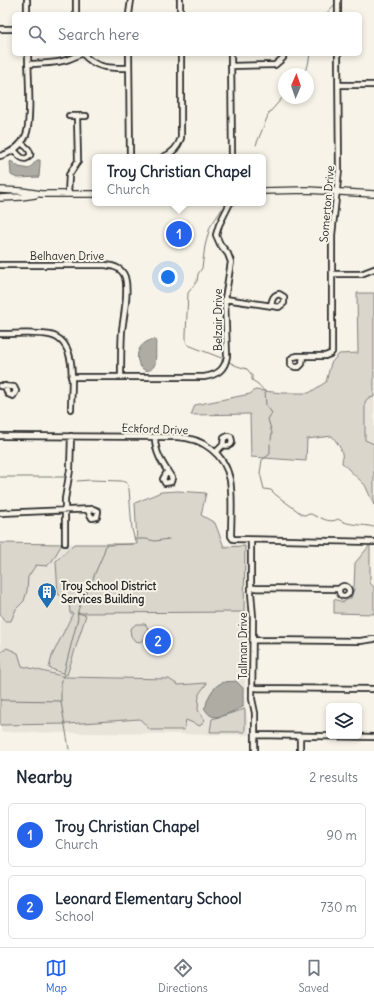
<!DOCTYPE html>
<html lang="en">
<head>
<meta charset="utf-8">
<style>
	:root { --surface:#fff; --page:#f6f6f7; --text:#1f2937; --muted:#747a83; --line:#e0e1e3; --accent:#2563eb }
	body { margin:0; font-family:Delius,sans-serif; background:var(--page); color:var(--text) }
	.controls { position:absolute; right:12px; bottom:12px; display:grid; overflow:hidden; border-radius:6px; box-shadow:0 2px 6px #0003 }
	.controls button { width:36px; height:36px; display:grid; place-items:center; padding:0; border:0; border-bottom:1px solid var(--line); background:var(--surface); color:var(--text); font:20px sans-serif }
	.compass { position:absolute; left:278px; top:68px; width:36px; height:36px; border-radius:50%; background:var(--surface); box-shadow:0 2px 6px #0003; rotate:2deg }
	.you { position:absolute; left:168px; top:277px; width:14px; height:14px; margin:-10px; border:3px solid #fff; border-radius:50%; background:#1a73e8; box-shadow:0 0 0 6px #1a73e833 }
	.badge { display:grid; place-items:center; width:26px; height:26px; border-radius:50%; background:var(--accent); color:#fff; font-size:13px; font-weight:700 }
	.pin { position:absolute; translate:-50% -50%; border:2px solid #fff; box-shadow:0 1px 4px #0006 }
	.popup { position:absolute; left:92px; top:154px; width:174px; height:52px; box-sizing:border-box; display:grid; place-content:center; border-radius:6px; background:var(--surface); filter:drop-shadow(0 1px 3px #0005); font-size:13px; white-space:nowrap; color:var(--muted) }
	.popup b { font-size:15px; color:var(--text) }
	.popup::after { content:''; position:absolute; left:50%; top:100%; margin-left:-8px; border:8px solid transparent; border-top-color:var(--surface) }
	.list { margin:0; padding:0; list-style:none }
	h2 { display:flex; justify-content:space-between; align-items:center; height:52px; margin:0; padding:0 16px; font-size:17px }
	h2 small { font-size:13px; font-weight:400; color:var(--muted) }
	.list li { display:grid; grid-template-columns:26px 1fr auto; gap:12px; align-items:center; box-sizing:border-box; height:64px; margin:0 8px 8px; padding:0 8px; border:1px solid var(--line); border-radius:6px }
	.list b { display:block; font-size:15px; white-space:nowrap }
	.list p { margin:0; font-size:13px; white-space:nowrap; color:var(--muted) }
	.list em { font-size:13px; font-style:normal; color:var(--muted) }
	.icon { flex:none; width:22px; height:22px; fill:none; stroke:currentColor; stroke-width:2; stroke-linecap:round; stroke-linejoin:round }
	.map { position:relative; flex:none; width:374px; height:751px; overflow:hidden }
	.search { position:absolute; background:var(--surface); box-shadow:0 2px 6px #0003; left:12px; right:12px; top:12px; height:44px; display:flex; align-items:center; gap:10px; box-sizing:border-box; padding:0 14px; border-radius:6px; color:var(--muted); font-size:15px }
	.sheet { height:196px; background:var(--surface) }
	nav { display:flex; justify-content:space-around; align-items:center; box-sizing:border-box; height:56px; border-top:1px solid var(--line); background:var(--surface); font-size:11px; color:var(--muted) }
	nav a { display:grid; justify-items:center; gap:2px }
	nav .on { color:var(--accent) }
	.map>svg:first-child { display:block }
	.built { fill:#e8e4da }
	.green { fill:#dad6cc; stroke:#82807c }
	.water { fill:#afaca4; stroke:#7a7874 }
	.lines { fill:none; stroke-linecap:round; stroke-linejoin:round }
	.stream { stroke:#7a7874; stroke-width:1 }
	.minor-casing { stroke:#2b2b2b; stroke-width:8 }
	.major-casing { stroke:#2b2b2b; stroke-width:8 }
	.minor { stroke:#f7f3e8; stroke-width:4.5 }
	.major { stroke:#f7f3e8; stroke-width:5.5 }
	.labels { text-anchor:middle; stroke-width:4; stroke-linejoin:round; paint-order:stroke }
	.street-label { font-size:11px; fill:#2b2b2b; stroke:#f7f3e8 }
	.poi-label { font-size:11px; font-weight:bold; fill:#2b2b2b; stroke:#f7f3e8; text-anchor:start }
</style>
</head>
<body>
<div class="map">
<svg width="374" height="751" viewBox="0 0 374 751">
	<rect width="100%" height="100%" fill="#f7f3e8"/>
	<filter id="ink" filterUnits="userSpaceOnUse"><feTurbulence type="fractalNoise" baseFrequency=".025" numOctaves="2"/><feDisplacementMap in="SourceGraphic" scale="8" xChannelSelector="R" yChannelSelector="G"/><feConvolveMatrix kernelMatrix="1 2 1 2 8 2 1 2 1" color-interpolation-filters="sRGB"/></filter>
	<g filter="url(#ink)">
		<path class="built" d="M374 397V444L365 440V402L368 398Z
			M0 543 246 545 245 704 250 735 1 732Z"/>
		<path class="green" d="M357 293H374V397L368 398 365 402V440L374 444V505L365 485 342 463C344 451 339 445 332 436L307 439 306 461 251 457 250 414 191 415 195 405 250 394 255 390 282 393H309L326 382 331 363 339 354 358 353Z
			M178 491 206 493 201 515 215 523 224 547 245 546 244 612 77 613 86 615 67 675 49 668 52 656 73 613H70L69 601 58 594 56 561 74 544H137L135 503 161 492Z
			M0 543 62 544 52 561 47 566 36 565 28 577 27 591 24 601 16 609 11 621H4L0 613Z
			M370 545V583L374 587V614L334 613V599L343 602 351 598 354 589 355 563Z
			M136 624H145L148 628 145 638 140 642 135 641 131 636 130 629Z
			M7 648 18 653 22 666 66 677 169 679 178 685 207 683 199 694 198 710 205 720 200 726 186 720 184 730H150L140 719 67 724 0 725V653Z
			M245 709V732H210L212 719Z"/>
		<path class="water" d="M37 160H40V164L39 177 17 178 11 175 10 162 11 161 19 167 29 169Z
			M154 339 156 341C155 348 157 362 154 366 143 383 123 347 154 339Z
			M236 681 243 688V707C235 710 217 721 210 715 207 713 206 710 204 708L206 706C207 697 215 683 225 682 229 681 232 682 236 681Z"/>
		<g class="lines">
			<path class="stream" d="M326 14 335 4V0
				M303 74 308 65 310 54
				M256 145 269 113 284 96
				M222 209 210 227 205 246 202 268 198 274 197 281 188 293 186 334V341L188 345 224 359
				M229 362 237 366 247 369 252 375V380L258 384 265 392 266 405 272 413 268 419 272 433 271 440
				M270 444V454L262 460 260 473 264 489 271 490 276 495 303 515 311 514 317 517
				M0 477H65
				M321 518C327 521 333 522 338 519 348 526 363 524 374 527
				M135 539H146L155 541 169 539
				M0 700 61 701
				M69 749 61 702V684L78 618C76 610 81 605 84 598 86 595 86 592 87 589 89 587 91 584 92 581 96 569 103 558 106 545L132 544 135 541 132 529 129 489 127 483 122 481 90 480 77 481"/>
			<defs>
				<path id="minor" d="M27 0V14
					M76 0V14
					M180 0V14
					M129 14 131 0
					M338 14V0
					M0 29H14
					M83 54C96 69 111 68 129 68
					M129 54 130 157
					M231 54 232 157
					M28 64C49 63 62 64 80 54
					M231 66 275 65 283 58
					M339 85H374
					M69 116H86
					M14 150C17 153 22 161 27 158 29 157 31 155 30 153 30 149 24 145 21 143
					M0 156C11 153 21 146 26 135 32 120 28 73 28 54
					M163 157C172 154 178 147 181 138V54
					M68 194 69 175 78 161 77 116
					M0 265H105C114 266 122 268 125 277 129 291 124 315 122 330 121 345 121 361 121 376
					M332 274H361L374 269
					M225 299 279 307 284 303V297L279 294C273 295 272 300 271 305
					M0 334C16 334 34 332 50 335 79 341 71 387 71 409
					M303 356 302 364 299 367H295L291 365V359L293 357 298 356H325L330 354 332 352V235L339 170 338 54
					M71 377H204C217 375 225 370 227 356L225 299 231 262 228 254 220 244 216 235 219 225 230 203
					M0 386 14 387 16 391 13 396 8 394 5 386
					M0 436 177 437C203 438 225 454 230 480 233 498 231 518 231 536L233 539 374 542
					M155 437C155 454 163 464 172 478L171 482 165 483 163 479 167 472
					M216 452 223 445C227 446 231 446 232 442L231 437 228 436 224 438 223 445
					M0 513 93 509 98 511 97 517 92 518 88 511
					M251 540V593L253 617 252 699 255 713V751
					M65 543V499L70 470 71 436
					M339 591a5 5 0 1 1 10 0a5 5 0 1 1-10 0Z
					M251 588 339 589
					M253 640 360 641 374 639
					M252 688 374 689
					M255 735 374 737
					M300 751V736"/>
				<path id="major" d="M0 190 21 191 41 194H95
					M263 191 307 190 374 194
					M0 198 21 197 35 195"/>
			</defs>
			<use href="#minor" class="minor-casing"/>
			<use href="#major" class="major-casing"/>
			<use href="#minor" class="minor"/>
			<use href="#major" class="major"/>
		</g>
	</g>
	<defs>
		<symbol id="building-pin" viewBox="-11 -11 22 30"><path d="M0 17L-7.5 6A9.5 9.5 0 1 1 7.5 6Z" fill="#1f6fb2" stroke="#f7f3e8"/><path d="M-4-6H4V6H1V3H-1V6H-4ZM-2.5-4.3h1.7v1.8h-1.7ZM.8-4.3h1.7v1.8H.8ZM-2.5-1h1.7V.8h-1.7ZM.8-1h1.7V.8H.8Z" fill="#fff"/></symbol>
	</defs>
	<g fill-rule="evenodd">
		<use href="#building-pin" x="36" y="581" width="22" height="30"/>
	</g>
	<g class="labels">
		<g class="street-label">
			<text transform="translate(327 204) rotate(-85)" y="4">Somerton Drive</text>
			<text x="67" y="260">Belhaven Drive</text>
			<text transform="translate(218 320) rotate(-90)" y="4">Belzair Drive</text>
			<text transform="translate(155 429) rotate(2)" y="4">Eckford Drive</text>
			<text transform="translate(243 646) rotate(-90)" y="4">Tallman Drive</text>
		</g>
		<g class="poi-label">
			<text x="61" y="590">Troy School District<tspan x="61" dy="13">Services Building</tspan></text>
		</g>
	</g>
</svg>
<div class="controls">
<button><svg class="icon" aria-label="layers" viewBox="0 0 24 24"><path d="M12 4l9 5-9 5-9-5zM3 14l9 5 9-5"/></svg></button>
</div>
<svg class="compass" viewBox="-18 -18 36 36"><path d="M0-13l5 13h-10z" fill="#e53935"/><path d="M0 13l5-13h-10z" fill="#747a83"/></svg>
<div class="you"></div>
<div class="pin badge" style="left:179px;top:234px">1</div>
<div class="popup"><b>Troy Christian Chapel</b>Church</div>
<div class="pin badge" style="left:158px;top:641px">2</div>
<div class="search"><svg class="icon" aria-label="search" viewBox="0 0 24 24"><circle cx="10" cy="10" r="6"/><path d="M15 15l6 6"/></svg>Search here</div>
</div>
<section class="sheet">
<h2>Nearby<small>2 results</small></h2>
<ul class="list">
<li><span class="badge">1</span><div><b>Troy Christian Chapel</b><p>Church</p></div><em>90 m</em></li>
<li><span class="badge">2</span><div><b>Leonard Elementary School</b><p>School</p></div><em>730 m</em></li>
</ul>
</section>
<nav>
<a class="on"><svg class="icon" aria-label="map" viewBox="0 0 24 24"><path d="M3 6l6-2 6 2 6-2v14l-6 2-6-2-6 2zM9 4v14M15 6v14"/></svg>Map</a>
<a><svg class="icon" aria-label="directions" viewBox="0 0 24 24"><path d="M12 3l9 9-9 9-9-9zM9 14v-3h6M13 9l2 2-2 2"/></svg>Directions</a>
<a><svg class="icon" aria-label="saved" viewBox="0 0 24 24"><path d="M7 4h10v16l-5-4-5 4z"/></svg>Saved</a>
</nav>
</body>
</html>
